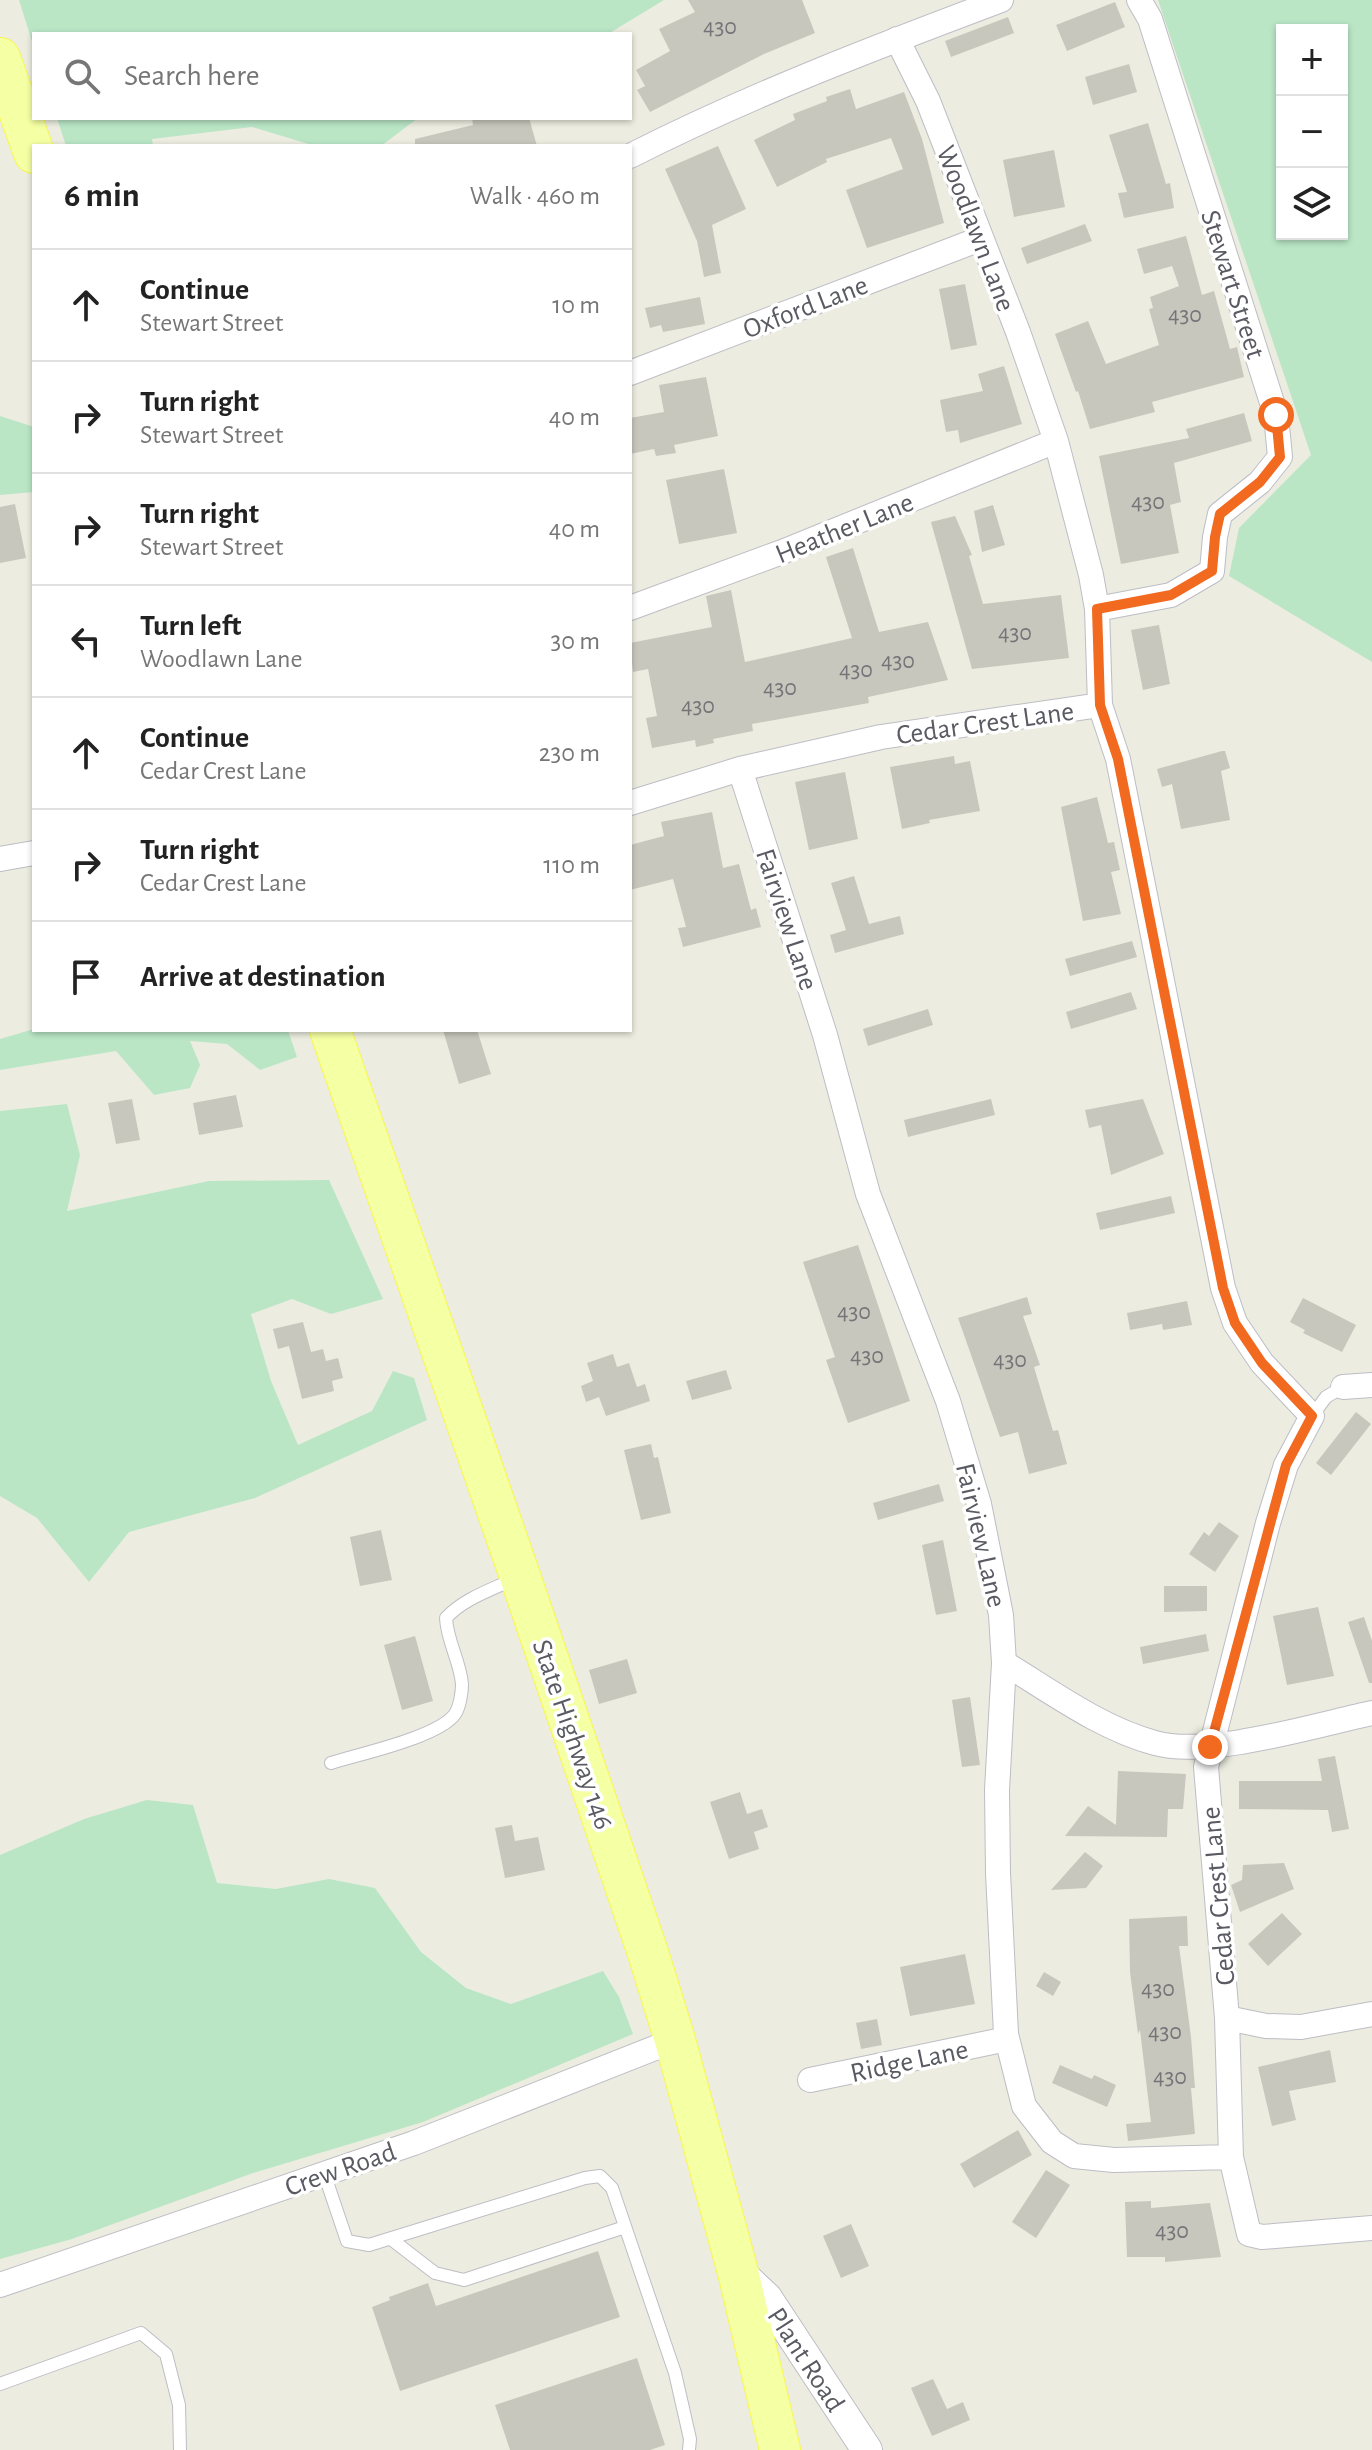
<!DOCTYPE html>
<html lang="en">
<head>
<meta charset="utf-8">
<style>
	:root { --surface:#fff; --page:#f6f6f6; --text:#222; --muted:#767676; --line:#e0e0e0 }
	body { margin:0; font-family:"Alegreya Sans",sans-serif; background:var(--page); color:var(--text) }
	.controls { position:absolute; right:24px; top:24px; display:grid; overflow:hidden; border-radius:0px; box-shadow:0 2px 6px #0004 }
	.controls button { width:72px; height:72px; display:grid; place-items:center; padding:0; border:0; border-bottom:2px solid var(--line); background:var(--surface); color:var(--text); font:40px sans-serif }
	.stop { position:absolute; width:24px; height:24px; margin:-18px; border:6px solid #f26920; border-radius:50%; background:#fff }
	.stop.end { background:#f26920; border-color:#fff; box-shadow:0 2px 8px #0008 }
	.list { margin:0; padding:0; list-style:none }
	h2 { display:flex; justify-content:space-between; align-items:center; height:104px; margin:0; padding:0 32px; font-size:34px }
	h2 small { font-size:26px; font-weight:400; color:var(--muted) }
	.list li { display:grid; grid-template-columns:52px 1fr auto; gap:24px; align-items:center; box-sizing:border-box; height:112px; padding:0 32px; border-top:2px solid var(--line) }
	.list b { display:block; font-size:30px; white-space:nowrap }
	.list p { margin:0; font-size:26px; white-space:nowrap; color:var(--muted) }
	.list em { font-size:26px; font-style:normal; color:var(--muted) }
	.icon { flex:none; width:44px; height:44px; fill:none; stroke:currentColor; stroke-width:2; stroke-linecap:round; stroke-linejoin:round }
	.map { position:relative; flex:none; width:1372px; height:2450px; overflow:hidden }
	.search { position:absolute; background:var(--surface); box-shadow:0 2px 6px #0004; left:32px; top:32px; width:600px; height:88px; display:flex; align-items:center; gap:20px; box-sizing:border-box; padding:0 28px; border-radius:0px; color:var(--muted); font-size:30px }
	.panel { position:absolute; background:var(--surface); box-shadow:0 2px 6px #0004; left:32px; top:144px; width:600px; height:888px; border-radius:0px }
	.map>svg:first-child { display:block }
	.green { fill:#bae6c6; fill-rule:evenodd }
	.building { fill:#c8c7bd }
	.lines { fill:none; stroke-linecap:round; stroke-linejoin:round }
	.service-casing { stroke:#bdbdc5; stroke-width:14 }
	.minor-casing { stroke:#bdbdc5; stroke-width:26 }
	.tertiary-casing { stroke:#bdbdc5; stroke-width:32 }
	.primary-casing { stroke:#f9f74d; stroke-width:42 }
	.service { stroke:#fff; stroke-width:12 }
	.minor { stroke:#fff; stroke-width:24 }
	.tertiary { stroke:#fff; stroke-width:30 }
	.primary { stroke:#f5ffa3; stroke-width:40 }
	.route { stroke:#f26920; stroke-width:10 }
	.labels { text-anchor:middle; stroke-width:7; stroke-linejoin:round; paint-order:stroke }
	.number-label { font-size:24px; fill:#757579 }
	.street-label { font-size:28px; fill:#595a62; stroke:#fff }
</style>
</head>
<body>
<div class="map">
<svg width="1372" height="2450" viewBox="0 0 1372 2450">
	<rect width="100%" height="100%" fill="#ecede0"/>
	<path class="green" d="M19 0H664L608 34H34V48Z
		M1158 0H1372V662L1229 576 1239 528 1311 455ZM1282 30H1342V234H1282Z
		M57 118H418L381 146H315L252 127 152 139 153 146H66Z
		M0 416 34 427V492L0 495Z
		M34 1029 288 1030 297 1057 260 1070 227 1044 190 1041 200 1065 190 1088 154 1095 116 1051 0 1070V1039Z
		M67 1104 80 1155 67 1211 209 1181 329 1180 383 1299 331 1314 292 1299 251 1314 271 1381 298 1445 372 1411 393 1371 414 1378 427 1420 255 1498 129 1532 89 1582 37 1518 0 1496V1111Z
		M147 1800 193 1805 217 1883 276 1889 329 1879 375 1888 421 1952 466 1988 511 2004 603 1971 619 1997 633 2034 423 2122 253 2173 72 2239 0 2259V1855L84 1819Z"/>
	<path class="building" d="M688 0H802L815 33 764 54 650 112 637 90 645 86 636 70 670 51 659 29 695 12Z
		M1115 2 1125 27 1067 51 1056 25Z
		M1008 17 1014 33 951 57 945 41Z
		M1129 64 1137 92 1093 105 1085 77Z
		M850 89 856 109 904 92 922 139 944 223 867 248 846 190 903 169 891 138 826 159 827 162 777 187 754 140 795 120 793 114 827 101 826 97Z
		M472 118H529L537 146H415V139L473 125Z
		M1148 123 1166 184 1170 183 1174 208 1124 218 1118 193 1127 192 1109 135Z
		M718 146 746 209 712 225 721 273 704 277 697 241 665 169Z
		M1054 150 1065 207 1014 217 1003 160Z
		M1085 224 1092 241 1027 264 1021 248Z
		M1186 236 1202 295 1214 291 1230 349 1237 347 1244 377 1152 402 1155 412 1090 429 1078 391 1076 392 1055 334 1088 321 1106 364 1159 345 1149 309 1153 308 1150 297 1179 286 1172 266 1144 274 1137 249Z
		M965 284 977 345 951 350 939 289Z
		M700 297 705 324 663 332 661 325 650 328 645 308Z
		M1004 366 1022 424 960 443 958 430 946 432 940 400 983 391 978 374Z
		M706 377 718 436 674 445 676 453 656 456 654 449 630 454V418L664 412 659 385Z
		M1244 413 1252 441 1174 463 1181 502 1170 505 1179 553 1121 564 1099 456 1189 438 1186 429Z
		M724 469 737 533 679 544 666 480Z
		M15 504 26 558 0 563V507Z
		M993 505 1005 545 982 552 974 511Z
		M955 516 972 555 969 556 983 604 1061 595 1069 658 972 669 931 522Z
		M853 548 879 632 928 622 948 680 868 697 869 703 752 724 753 731 713 739 714 743 696 747 695 740 652 748 646 718 657 716 648 669 633 672 630 643 712 627 706 596 731 590 745 662 852 638 826 557Z
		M1159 625 1170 684 1143 690 1131 630Z
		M1222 751H1225L1230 768 1221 771 1230 820 1181 829 1172 784 1162 787 1157 769Z
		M954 756 955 764 970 761 980 811 929 820 930 823 902 829 890 767Z
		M845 772 858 839 809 850 795 782Z
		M1097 797 1108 843 1114 842 1120 870 1111 872 1121 914 1083 921 1061 807Z
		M712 812 723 868 739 864 751 910 756 908 761 927 683 947 678 928 686 927 673 879 630 890V845L664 836 661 822Z
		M854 876 869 924 900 916 904 934 835 953 830 935 846 930 831 883Z
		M1132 941 1137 957 1070 976 1065 959Z
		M1131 992 1137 1009 1071 1029 1066 1012Z
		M928 1009 933 1025 868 1046 863 1029Z
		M443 1030H477L491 1074 459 1084Z
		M236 1095 243 1127 199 1135 193 1103Z
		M132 1099 140 1140 116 1144 108 1103Z
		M991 1099 995 1115 908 1137 904 1120Z
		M1143 1099 1164 1154 1111 1175 1101 1125 1089 1128 1085 1110Z
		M1171 1196 1175 1213 1100 1230 1096 1213Z
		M858 1245 910 1401 848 1423 826 1360 835 1357 803 1262Z
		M1027 1297 1032 1314 1023 1316 1040 1365 1034 1367 1053 1431 1058 1430 1067 1464 1029 1474 1018 1432 1000 1437 958 1318Z
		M1303 1298 1356 1325 1342 1352 1303 1333 1305 1330 1290 1322Z
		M1187 1301 1192 1325 1163 1330 1162 1324 1130 1330 1127 1313Z
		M303 1322 311 1352 323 1349 326 1361 338 1358 343 1378 332 1381 334 1391 302 1399 289 1346 278 1349 273 1329Z
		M613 1354 617 1367 629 1363 637 1387 645 1384 650 1401 606 1416 599 1397 586 1402 581 1386 593 1381 587 1363Z
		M726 1370 732 1389 692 1400 686 1381Z
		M1356 1412 1371 1424 1331 1475 1316 1463Z
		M651 1444 654 1458 658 1457 671 1513 641 1520 624 1450Z
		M939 1484 944 1501 878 1520 873 1503Z
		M1219 1522 1239 1536 1215 1572 1189 1554 1204 1532 1209 1536Z
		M381 1530 392 1580 360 1586 350 1537Z
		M943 1540 957 1611 936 1615 922 1545Z
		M1164 1586H1207V1611L1164 1612Z
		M1318 1607 1334 1676 1287 1685 1273 1616Z
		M1364 1617 1372 1641V1683H1369L1348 1622Z
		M1206 1634 1209 1651 1143 1664 1140 1647Z
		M415 1636 433 1701 402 1710 384 1645Z
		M627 1659 637 1693 599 1704 589 1670Z
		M970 1697 980 1765 962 1767 952 1700Z
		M1335 1756 1349 1829 1332 1832 1328 1810 1239 1809V1781H1322L1318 1759Z
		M1118 1771 1186 1774 1183 1809H1168L1167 1837 1065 1836 1088 1806 1116 1825Z
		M740 1792 747 1814 762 1809 768 1827 754 1832 759 1849 729 1859 710 1802Z
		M512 1825 515 1841 538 1837 545 1870 505 1878 495 1828Z
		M1085 1852 1103 1866 1086 1888 1051 1890Z
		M1284 1863 1294 1889 1240 1912 1231 1885 1242 1880 1243 1865Z
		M1282 1913 1302 1934 1268 1966 1248 1944Z
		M1187 1916 1188 1946H1179L1191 2037 1195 2088H1191L1195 2134 1128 2141 1126 2124 1151 2122 1140 2030 1138 2034 1130 1972 1129 1919Z
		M965 1954 975 2004 910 2016 900 1967Z
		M1044 1972 1061 1982 1053 1996 1036 1986Z
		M877 2019 882 2045 861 2049 856 2023Z
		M1330 2050 1336 2082 1289 2091 1296 2120 1272 2126 1258 2067Z
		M1060 2065 1092 2079 1094 2075 1116 2085 1107 2107 1052 2083Z
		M1018 2130 1032 2155 974 2188 960 2164Z
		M1046 2170 1070 2185 1036 2238 1012 2222Z
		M1151 2201V2208L1210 2203 1221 2257 1165 2262V2257H1127L1125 2202Z
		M851 2224 869 2266 841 2278 823 2236Z
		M598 2251 620 2317 400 2391 372 2307 390 2300 389 2297 428 2283 436 2306Z
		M637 2358 665 2445 650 2450H510L495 2405Z
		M933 2379 947 2409 963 2402 970 2420 932 2436 911 2388Z"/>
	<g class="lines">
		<defs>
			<path id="service" d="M1312 1416 1326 1397 1343 1387
				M331 1763C359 1754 439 1737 455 1714 460 1707 462 1691 462 1684 460 1661 447 1641 446 1618 463 1599 491 1590 514 1579
				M324 2173 347 2241 369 2245 585 2178 600 2176 612 2188 675 2373 690 2439 689 2450
				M391 2239 435 2273 464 2280 625 2227
				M0 2384 141 2333 166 2354 179 2405 180 2450"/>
			<path id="minor" d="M897 39 928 101 1018 332 1056 441 1091 575 1097 609 1100 705
				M630 156C750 95 876 47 1001 0
				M630 373 980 239
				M630 608 782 552 1056 441
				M1097 609 1171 595 1212 571 1215 537 1220 514 1260 482 1280 457 1276 415 1150 19 1139 0
				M740 769 825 1035 868 1194 948 1401 979 1504 1001 1615 1004 1663 997 1790 998 1873 1006 2034 1024 2106 1052 2142 1074 2156 1114 2160 1231 2157
				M630 803 740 769 881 737 1100 705 1118 759 1223 1288 1235 1323 1262 1363 1312 1416 1286 1465 1268 1523 1206 1767 1227 2018 1231 2157 1249 2234 1262 2237 1372 2228
				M0 859 34 853
				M1343 1387 1372 1385
				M1004 1663C1052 1692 1100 1728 1155 1743 1208 1758 1316 1725 1372 1713
				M1227 2018 1266 2026 1301 2027 1372 2014
				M810 2080 1007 2039
				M0 2285 414 2143 675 2040"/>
			<path id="tertiary" d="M739 2276 749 2281 767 2298 867 2450"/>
			<path id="primary" d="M0 58 34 153
				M330 1030 520 1576 649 1956 675 2040 739 2276 780 2450"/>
		</defs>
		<use href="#service" class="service-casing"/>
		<use href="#minor" class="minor-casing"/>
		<use href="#tertiary" class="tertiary-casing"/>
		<use href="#primary" class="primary-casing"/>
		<use href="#service" class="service"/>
		<use href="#minor" class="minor"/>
		<use href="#tertiary" class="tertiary"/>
		<use href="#primary" class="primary"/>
	</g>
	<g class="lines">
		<path class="route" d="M1210 1747 1286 1465 1312 1416 1262 1363 1235 1323 1223 1288 1118 759 1100 705 1097 609 1171 595 1212 571 1215 537 1220 514 1260 482 1280 457 1276 415"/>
	</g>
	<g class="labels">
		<g class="number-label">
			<text x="720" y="34">430</text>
			<text x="1185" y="322">430</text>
			<text x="1148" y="509">430</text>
			<text x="1015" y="640">430</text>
			<text x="898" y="668">430</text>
			<text x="856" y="677">430</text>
			<text x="780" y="695">430</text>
			<text x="698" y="713">430</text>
			<text x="854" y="1319">430</text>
			<text x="867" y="1363">430</text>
			<text x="1010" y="1367">430</text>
			<text x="1158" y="1996">430</text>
			<text x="1165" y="2039">430</text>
			<text x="1170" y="2084">430</text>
			<text x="1172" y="2238">430</text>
		</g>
		<g class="street-label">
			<text transform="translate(977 228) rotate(69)" y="10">Woodlawn Lane</text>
			<text transform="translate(1234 284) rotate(72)" y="10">Stewart Street</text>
			<text transform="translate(805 306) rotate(-21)" y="10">Oxford Lane</text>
			<text transform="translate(844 527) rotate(-22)" y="10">Heather Lane</text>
			<text transform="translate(985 722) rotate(-8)" y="10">Cedar Crest Lane</text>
			<text transform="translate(788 919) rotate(72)" y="10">Fairview Lane</text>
			<text transform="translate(982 1535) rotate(77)" y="10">Fairview Lane</text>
			<text transform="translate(574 1734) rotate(71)" y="10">State Highway 146</text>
			<text transform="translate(1217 1896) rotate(-95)" y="10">Cedar Crest Lane</text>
			<text transform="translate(909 2060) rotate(-12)" y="10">Ridge Lane</text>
			<text transform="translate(340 2168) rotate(-19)" y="10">Crew Road</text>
			<text transform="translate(807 2359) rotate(57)" y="10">Plant Road</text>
		</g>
	</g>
</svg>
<div class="controls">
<button>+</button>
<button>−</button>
<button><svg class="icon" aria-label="layers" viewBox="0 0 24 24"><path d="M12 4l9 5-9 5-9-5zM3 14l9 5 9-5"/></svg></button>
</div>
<div class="stop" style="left:1276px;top:415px"></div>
<div class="stop end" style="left:1210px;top:1747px"></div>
<div class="search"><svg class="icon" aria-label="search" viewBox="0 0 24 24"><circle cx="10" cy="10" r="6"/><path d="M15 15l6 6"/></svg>Search here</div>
<section class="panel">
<h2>6 min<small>Walk · 460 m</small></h2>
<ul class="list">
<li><svg class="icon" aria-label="ahead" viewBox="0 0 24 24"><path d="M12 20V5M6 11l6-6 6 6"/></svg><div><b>Continue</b><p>Stewart Street</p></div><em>10 m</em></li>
<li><svg class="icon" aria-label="right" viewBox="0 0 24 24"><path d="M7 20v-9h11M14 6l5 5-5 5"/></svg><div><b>Turn right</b><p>Stewart Street</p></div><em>40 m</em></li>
<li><svg class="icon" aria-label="right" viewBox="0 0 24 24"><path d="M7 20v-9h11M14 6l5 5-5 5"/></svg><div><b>Turn right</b><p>Stewart Street</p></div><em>40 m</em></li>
<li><svg class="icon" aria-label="left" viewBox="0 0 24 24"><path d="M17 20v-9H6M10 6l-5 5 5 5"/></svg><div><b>Turn left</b><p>Woodlawn Lane</p></div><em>30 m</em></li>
<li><svg class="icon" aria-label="ahead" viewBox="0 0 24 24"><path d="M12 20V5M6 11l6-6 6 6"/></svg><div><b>Continue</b><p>Cedar Crest Lane</p></div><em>230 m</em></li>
<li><svg class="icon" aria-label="right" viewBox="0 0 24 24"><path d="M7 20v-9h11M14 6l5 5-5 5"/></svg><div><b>Turn right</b><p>Cedar Crest Lane</p></div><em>110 m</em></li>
<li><svg class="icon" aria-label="arrive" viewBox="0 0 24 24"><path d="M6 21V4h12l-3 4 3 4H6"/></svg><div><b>Arrive at destination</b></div></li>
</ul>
</section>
</div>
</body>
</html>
